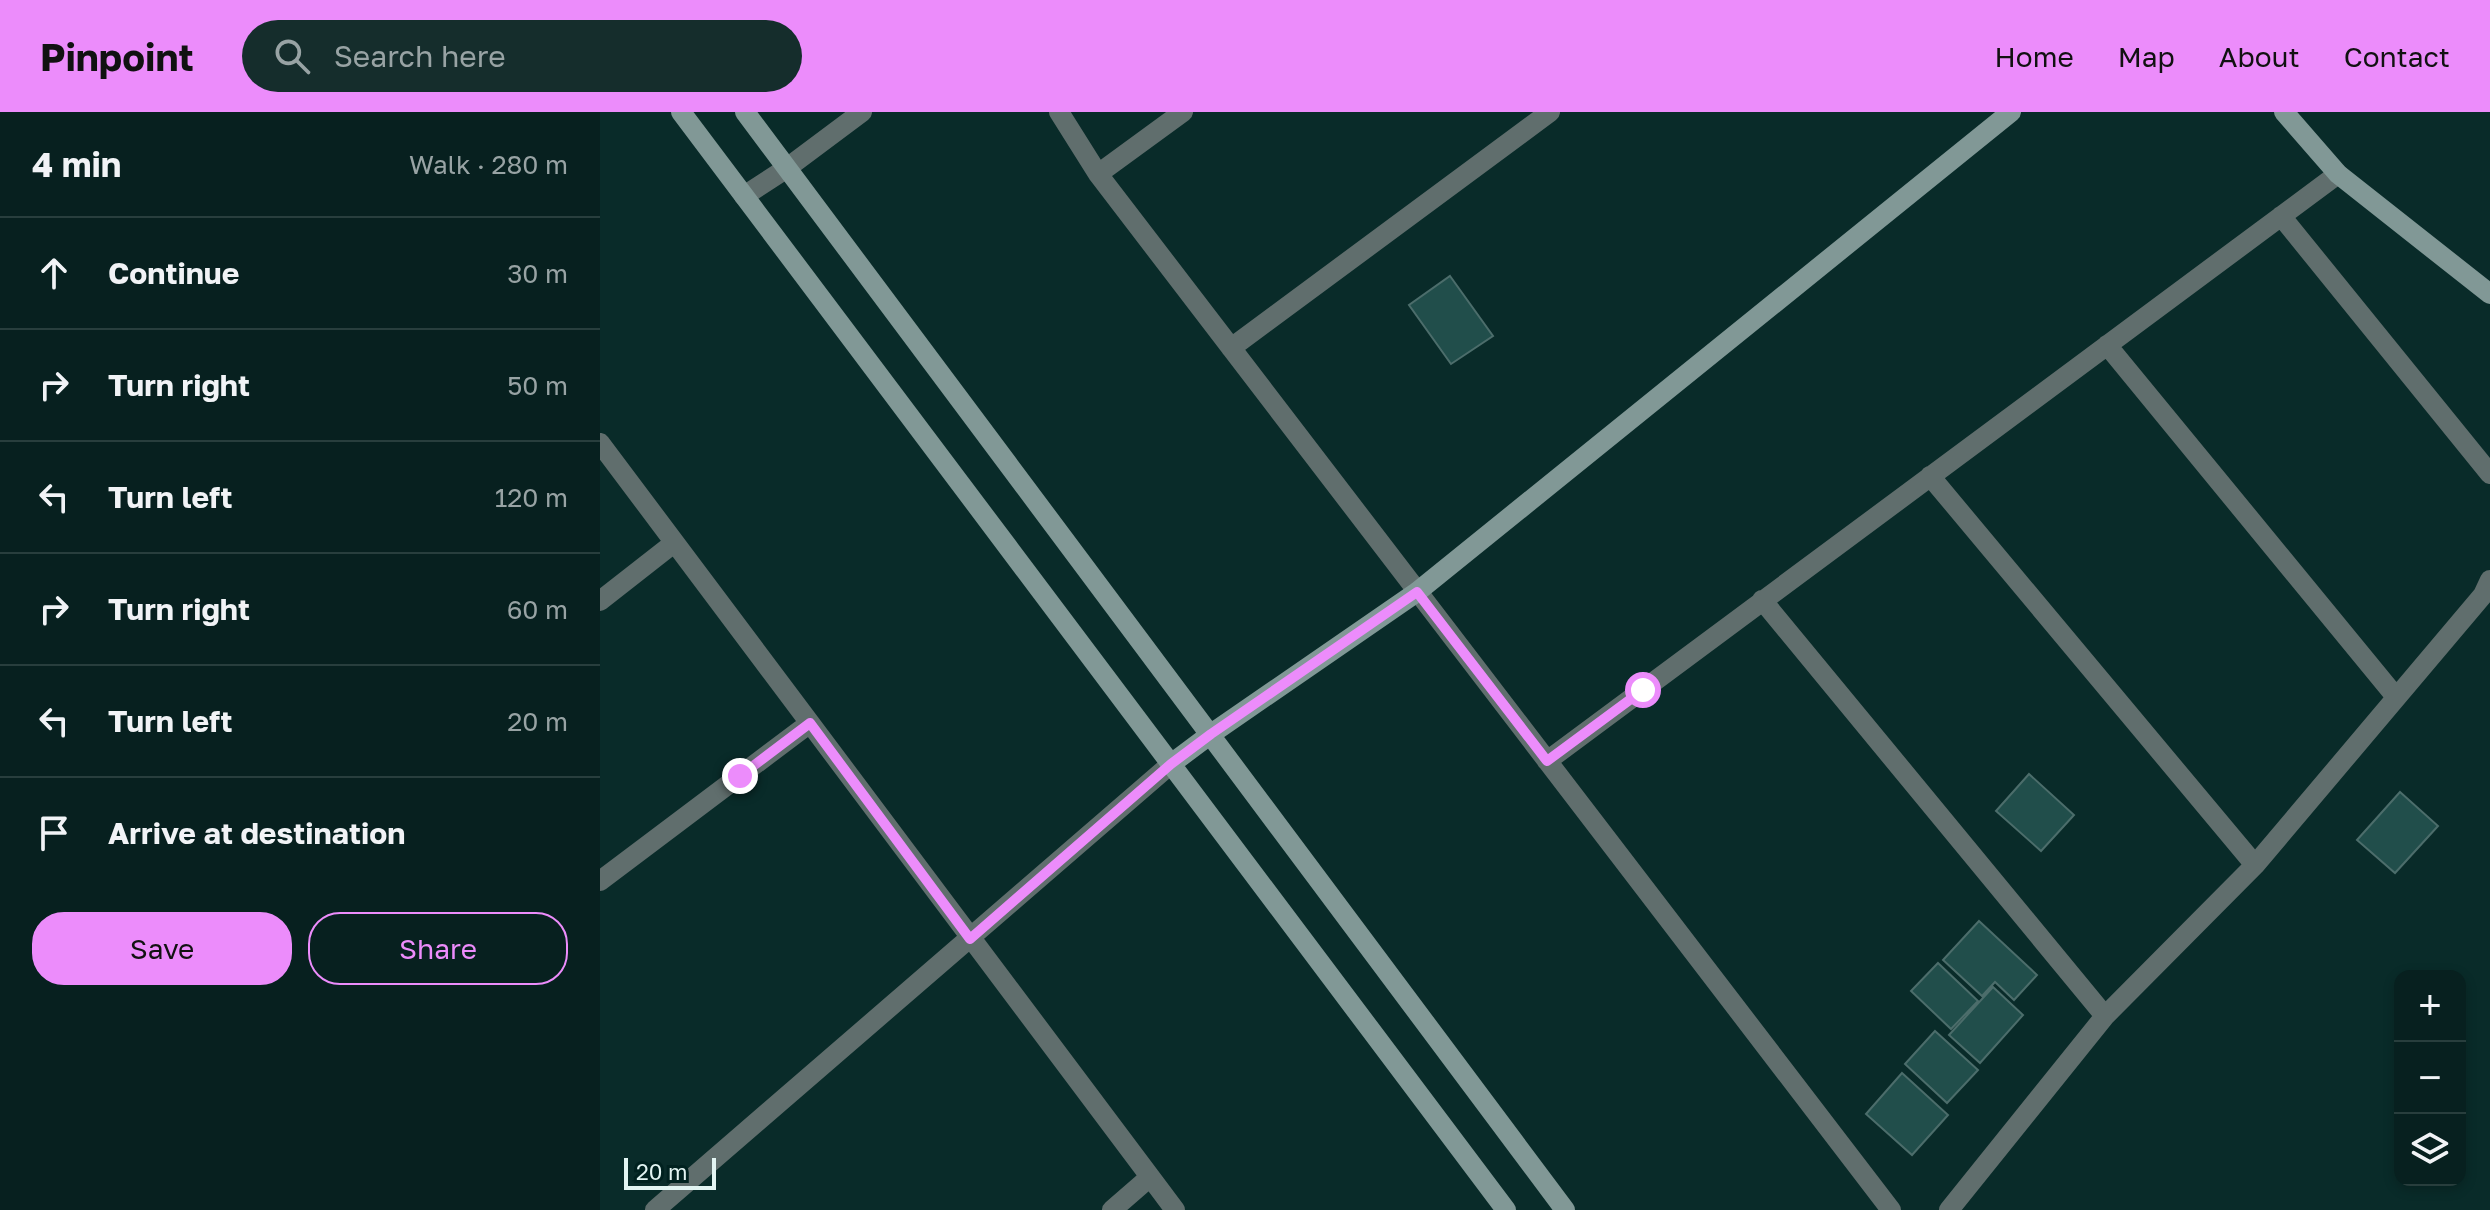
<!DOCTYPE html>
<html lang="en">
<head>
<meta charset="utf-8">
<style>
	:root { --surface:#07201f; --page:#152d2c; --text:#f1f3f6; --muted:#98a3a4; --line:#283e3d; --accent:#ec8cfb }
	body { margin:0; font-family:"Golos Text",sans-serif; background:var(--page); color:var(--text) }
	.controls { position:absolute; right:24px; bottom:24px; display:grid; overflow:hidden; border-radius:16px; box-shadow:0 4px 12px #0003 }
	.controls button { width:72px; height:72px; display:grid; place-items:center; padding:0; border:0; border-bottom:2px solid var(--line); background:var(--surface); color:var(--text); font:40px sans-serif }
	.scale { position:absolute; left:24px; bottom:20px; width:92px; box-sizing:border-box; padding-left:8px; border:4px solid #e2f4f2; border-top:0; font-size:22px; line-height:28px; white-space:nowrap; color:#e2f4f2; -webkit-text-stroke:6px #00211f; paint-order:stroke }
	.stop { position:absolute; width:24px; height:24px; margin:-18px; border:6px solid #ec8cfb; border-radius:50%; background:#fff }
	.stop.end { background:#ec8cfb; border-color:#fff; box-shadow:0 2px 8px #0008 }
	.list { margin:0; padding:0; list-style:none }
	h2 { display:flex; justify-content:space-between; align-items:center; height:104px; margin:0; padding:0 32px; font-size:34px }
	h2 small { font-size:26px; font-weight:400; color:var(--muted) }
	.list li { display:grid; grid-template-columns:52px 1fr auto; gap:24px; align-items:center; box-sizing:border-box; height:112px; padding:0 32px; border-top:2px solid var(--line) }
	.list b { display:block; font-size:30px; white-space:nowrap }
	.list em { font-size:26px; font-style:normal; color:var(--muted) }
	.actions { display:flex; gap:16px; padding:24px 32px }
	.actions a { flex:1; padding:18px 0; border:2px solid var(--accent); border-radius:32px; text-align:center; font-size:28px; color:var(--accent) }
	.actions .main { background:var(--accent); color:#111 }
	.icon { flex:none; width:44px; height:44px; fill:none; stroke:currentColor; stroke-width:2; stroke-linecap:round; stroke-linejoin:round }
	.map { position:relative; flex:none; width:1890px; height:1098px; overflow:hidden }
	header { display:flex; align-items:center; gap:48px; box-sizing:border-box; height:112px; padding:0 40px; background:var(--accent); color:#111 }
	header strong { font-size:38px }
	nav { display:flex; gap:44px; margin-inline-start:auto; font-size:28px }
	.search { width:560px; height:72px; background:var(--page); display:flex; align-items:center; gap:20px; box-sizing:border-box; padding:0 28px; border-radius:44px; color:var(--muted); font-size:30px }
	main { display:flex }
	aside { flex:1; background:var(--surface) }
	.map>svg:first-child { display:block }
	.building { fill:#214e4b; stroke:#4c6d6b; stroke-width:2 }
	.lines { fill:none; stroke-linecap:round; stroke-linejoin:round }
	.street { stroke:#606e6d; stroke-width:20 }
	.secondary { stroke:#819896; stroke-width:20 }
	.route { stroke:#ec8cfb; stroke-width:10 }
</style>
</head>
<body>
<header>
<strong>Pinpoint</strong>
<div class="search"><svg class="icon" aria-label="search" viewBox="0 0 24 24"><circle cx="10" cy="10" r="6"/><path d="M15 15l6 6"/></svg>Search here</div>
<nav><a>Home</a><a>Map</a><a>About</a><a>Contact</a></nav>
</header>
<main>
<aside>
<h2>4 min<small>Walk · 280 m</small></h2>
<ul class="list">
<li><svg class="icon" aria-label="ahead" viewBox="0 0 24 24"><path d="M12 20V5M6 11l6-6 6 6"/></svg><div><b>Continue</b></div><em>30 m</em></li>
<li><svg class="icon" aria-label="right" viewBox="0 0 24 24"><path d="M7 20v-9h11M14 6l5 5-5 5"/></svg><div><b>Turn right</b></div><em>50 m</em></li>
<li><svg class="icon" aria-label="left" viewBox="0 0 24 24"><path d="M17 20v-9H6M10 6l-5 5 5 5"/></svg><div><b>Turn left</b></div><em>120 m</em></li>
<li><svg class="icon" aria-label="right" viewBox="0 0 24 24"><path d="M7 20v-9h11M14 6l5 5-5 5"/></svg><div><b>Turn right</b></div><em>60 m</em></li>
<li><svg class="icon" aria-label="left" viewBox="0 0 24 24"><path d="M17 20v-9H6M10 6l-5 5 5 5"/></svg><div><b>Turn left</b></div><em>20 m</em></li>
<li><svg class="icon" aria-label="arrive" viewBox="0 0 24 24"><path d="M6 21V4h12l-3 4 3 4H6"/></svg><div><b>Arrive at destination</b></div></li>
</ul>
<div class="actions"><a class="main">Save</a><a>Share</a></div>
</aside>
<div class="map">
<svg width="1890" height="1098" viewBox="0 0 1890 1098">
	<rect width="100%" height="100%" fill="#092b29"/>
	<path class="building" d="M850 164 893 224 851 252 809 193Z
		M1429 662 1474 703 1441 739 1396 699Z
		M1800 680 1838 714 1795 761 1757 728Z
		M1379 809 1437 863 1414 888 1395 870 1382 884 1343 848Z
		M1338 851 1378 889 1351 917 1311 879Z
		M1393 875 1423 903 1380 951 1349 923Z
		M1335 919 1378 958 1347 991 1305 952Z
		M1302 961 1348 1003 1312 1043 1266 1002Z"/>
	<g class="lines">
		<path class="street" d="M459 0 498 62 1291 1098
			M498 62 583 0
			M144 84 187 56 262 0
			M1681 104 1890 362
			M1507 233 1796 585
			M631 236 950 0
			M0 331 575 1098
			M1330 364 1655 753
			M1162 488 1505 904
			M0 489 74 431
			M947 649 1738 62
			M0 769 210 611
			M55 1098 571 652
			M512 1098 550 1065
			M1349 1098 1505 904 1655 753 1883 483 1890 468"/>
		<path class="secondary" d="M81 0 906 1098
			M145 0 965 1098
			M1684 0 1738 62 1890 182
			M571 652 611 622 817 480 1411 0"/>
	</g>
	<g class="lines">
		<path class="route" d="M140 664 210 611 370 827 571 652 611 622 817 480 947 649 1043 578"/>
	</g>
</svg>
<div class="controls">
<button>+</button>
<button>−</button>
<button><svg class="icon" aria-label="layers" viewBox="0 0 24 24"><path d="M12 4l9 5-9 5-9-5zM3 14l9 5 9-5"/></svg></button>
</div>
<div class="scale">20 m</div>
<div class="stop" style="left:1043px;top:578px"></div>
<div class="stop end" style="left:140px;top:664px"></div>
</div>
</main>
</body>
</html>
